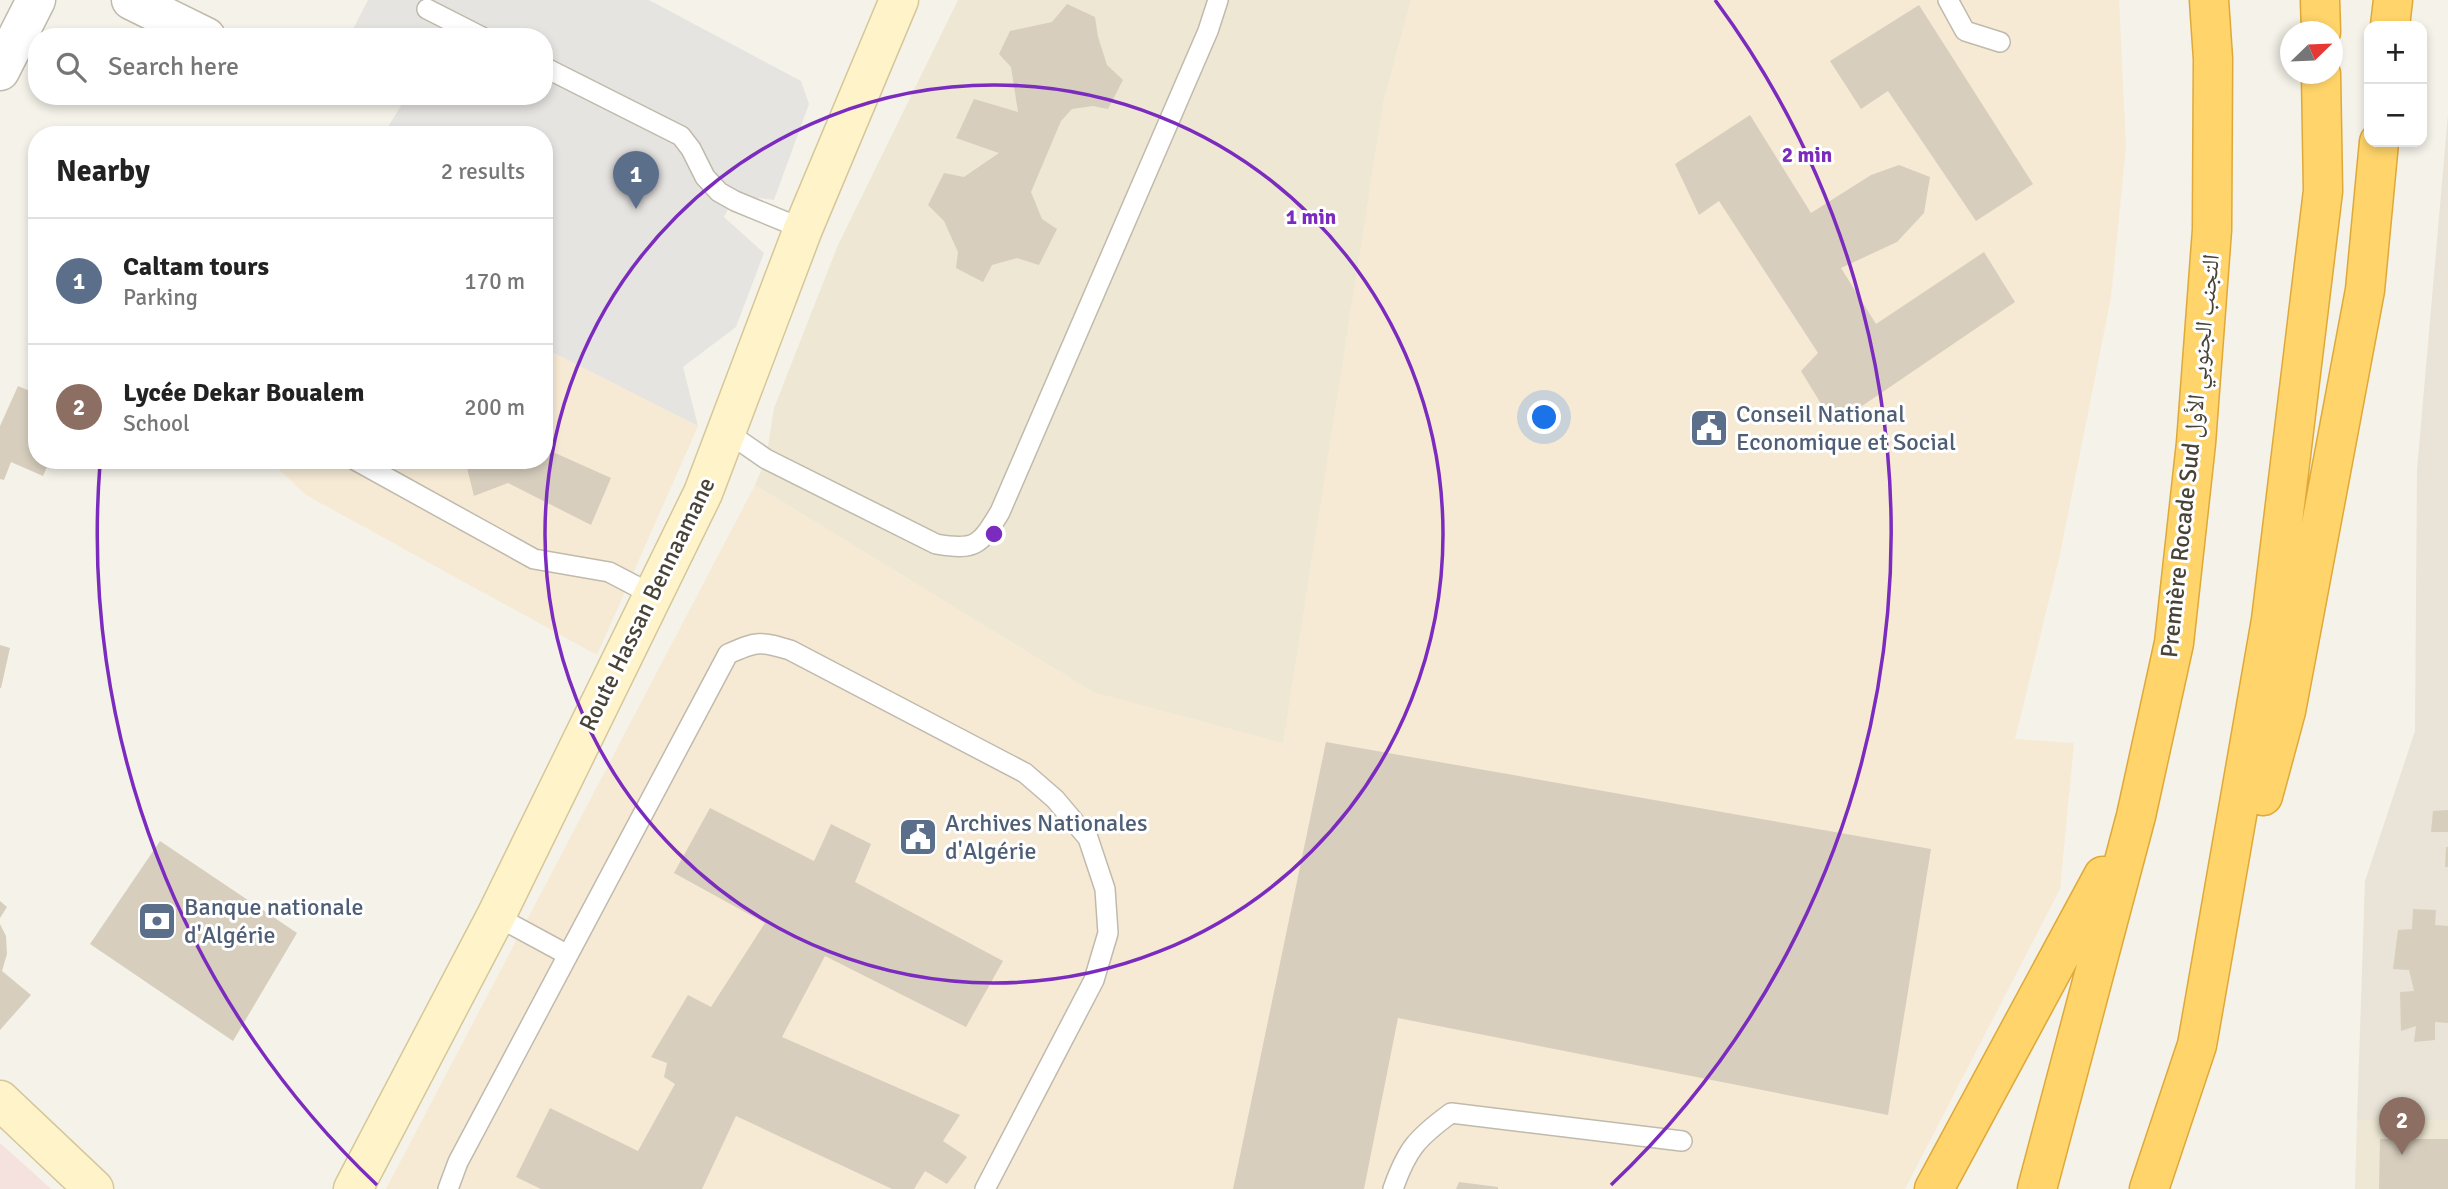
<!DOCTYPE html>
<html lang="en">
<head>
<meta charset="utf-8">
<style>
	:root { --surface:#fff; --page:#f2f2f2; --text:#222; --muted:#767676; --line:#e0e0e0; --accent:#fc4519 }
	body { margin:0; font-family:Signika,"Noto Naskh Arabic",sans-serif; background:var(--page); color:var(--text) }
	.controls { position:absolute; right:21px; top:21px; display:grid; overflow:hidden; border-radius:14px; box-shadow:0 4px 10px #0003 }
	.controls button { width:63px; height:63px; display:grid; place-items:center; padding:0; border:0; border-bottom:2px solid var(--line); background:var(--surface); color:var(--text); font:35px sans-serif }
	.compass { position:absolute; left:2280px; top:21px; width:63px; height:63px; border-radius:50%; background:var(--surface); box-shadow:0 4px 10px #0003; rotate:67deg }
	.you { position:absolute; left:1545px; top:418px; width:24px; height:24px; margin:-18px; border:5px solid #fff; border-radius:50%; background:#1a73e8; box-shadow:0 0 0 10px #1a73e833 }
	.badge { display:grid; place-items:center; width:46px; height:46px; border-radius:50%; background:var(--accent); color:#fff; font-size:23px; font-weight:700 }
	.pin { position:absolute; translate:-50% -58px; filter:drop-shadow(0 2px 4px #0008) }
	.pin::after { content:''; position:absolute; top:37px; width:24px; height:21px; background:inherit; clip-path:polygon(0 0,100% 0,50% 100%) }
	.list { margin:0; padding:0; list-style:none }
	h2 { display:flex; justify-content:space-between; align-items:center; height:91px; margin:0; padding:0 28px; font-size:30px }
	h2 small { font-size:23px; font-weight:400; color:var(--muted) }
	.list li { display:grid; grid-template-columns:46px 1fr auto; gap:21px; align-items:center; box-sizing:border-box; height:126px; padding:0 28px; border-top:2px solid var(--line) }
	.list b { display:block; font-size:26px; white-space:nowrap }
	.list p { margin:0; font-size:23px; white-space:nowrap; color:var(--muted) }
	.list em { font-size:23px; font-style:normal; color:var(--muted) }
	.icon { flex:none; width:38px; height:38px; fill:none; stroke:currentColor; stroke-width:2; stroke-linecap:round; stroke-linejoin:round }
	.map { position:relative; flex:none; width:2448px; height:1189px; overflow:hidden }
	.search { position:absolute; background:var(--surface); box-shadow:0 4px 10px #0003; left:28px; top:28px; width:525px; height:77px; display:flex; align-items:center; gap:18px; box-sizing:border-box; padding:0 24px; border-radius:28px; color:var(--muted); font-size:26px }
	.panel { position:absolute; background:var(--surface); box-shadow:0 4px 10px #0003; left:28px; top:126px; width:525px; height:343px; border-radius:28px }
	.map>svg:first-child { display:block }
	.residential { fill:#e9e4d7 }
	.commercial { fill:#f6ead5 }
	.education { fill:#eee7d3 }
	.medical { fill:#f5e1dd }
	.parking { fill:#e6e4e1 }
	.building { fill:#d7cebe }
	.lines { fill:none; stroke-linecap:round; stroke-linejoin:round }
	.lane-casing { stroke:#c0baac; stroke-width:22 }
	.street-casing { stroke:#c0baac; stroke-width:41 }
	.secondary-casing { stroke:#d5c799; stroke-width:41 }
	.highway-casing { stroke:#dfa939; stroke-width:41 }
	.lane { stroke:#fff; stroke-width:19 }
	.street { stroke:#fff; stroke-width:38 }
	.secondary { stroke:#fff4c9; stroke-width:38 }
	.highway { stroke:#ffd46a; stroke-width:38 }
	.ring { fill:none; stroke:#7b2cbf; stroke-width:3.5 }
	.labels { text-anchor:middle; stroke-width:6; stroke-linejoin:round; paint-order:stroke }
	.service-label { font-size:24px; fill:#4e5e75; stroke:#fff; text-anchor:start }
	.street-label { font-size:24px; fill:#494337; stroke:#fff }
	.centre { fill:#7b2cbf; stroke:#fff; stroke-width:3.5 }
	.ring-label { font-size:21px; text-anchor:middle; font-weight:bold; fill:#7b2cbf; stroke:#fff; stroke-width:6; stroke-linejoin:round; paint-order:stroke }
</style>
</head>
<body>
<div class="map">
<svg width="2448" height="1189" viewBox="0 0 2448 1189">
	<rect width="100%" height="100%" fill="#f5f2e9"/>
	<path class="residential" d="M2448 114V1120H2357L2365 881 2415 731 2417 470Z"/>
	<path class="commercial" d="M1411 0H2119L2126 147 2111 297 2059 559 2015 739 2074 743 2060 889 1905 1189H386L755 485 1093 692 1383 104Z
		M544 348 698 426 597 655 306 495 269 460H544Z"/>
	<path class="education" d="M958 0H1411L1383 104 1283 743 1093 692 755 485 766 459 774 408 838 245Z
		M2357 1120H2448V1189H2355Z"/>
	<path class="medical" d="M0 1143 51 1189H0Z"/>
	<path class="parking" d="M368 0H649L801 81 809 104 774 200 735 195 724 217 764 253 736 327 683 367 698 426 544 348V135H383L407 96H544V37H349Z"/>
	<path class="building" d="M1067 4 1095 17 1098 37 1107 65 1123 80 1108 109 1093 106 1072 109 1061 121 1031 192 1042 219 1057 229 1039 265 1017 258 992 265 983 282 956 268 958 252 944 221 928 205 944 173 964 177 999 153 956 138 974 99 1018 112 1011 67 999 54 1010 31 1052 22Z
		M1919 5 2033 184 1976 221 1888 91 1861 109 1830 61Z
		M1750 115 1811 213 1871 175 1899 165 1930 177 1924 213 1897 242 1841 268 1876 324 1984 252 2015 302 1834 425 1801 371 1818 353 1719 201 1699 215 1675 164Z
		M18 386 37 394V460H50L43 476 11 462 4 480 0 479V426Z
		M544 448 611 478 591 525 508 483 474 496 465 460H544Z
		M0 645 10 648 1 688H0Z
		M1326 742 1931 849 1888 1115 1398 1018 1364 1189H1233Z
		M710 808 814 861 831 824 871 844 855 882 1003 961 966 1027 825 956 782 1037 960 1115 943 1141 967 1157 947 1184 925 1171 914 1189H892L736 1116 702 1189H541L516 1177 550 1108 638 1151 675 1084 664 1077 667 1063 651 1057 688 995 711 1007 765 923 674 873Z
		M2448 810V832H2431L2433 811Z
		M160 841 297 933 233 1041 90 944Z
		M2446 847H2448V867H2445Z
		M0 901 7 907 0 918Z
		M2413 909 2436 910 2435 925 2448 926V1023L2435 1022V1040L2414 1042 2416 1026 2401 1031 2400 992 2414 991 2409 970 2393 969 2398 930 2412 929Z
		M0 924 6 936 7 954 2 971 31 995 0 1030Z
		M2380 1139H2448V1189H2379Z
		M1459 1182 1498 1187V1189H1456Z"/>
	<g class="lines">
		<defs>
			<path id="lane" d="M1948 0 1965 31 2000 42
				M427 9 482 37
				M544 67 681 136 691 149 705 177 719 192 735 201 803 229
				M727 432 766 459 936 544C976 551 980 545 1000 512L1208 31 1218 0
				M355 460 534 559 609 572 653 595
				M496 916 568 955
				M448 1189 458 1162 728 654C757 641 760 641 790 650L1025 773 1055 799 1088 838 1105 889 1108 933 1094 980 985 1189
				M1393 1189C1407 1149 1417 1138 1451 1113L1682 1141"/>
			<path id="street" d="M131 0 206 37
				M0 71 36 0"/>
			<path id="secondary" d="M0 1100 94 1189
				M353 1189 496 916 703 493 803 229 899 0"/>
			<path id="highway" d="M2320 0 2321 32
				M2390 26 2393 0
				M2263 796 2286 711 2365 290 2379 142
				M1934 1189 2103 876
				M2037 1189 2136 816 2174 643 2196 443 2212 230 2213 59 2209 0
				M2149 1189 2197 1045 2271 620 2323 191 2321 74"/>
		</defs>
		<use href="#lane" class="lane-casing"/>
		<use href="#street" class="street-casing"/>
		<use href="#secondary" class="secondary-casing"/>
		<use href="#highway" class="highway-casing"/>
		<use href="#lane" class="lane"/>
		<use href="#street" class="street"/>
		<use href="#secondary" class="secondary"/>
		<use href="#highway" class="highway"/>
	</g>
	<g class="ring">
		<circle cx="994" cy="534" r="449"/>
		<path d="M377 1185A897 897 0 0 1 100 464M1715 0A897 897 0 0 1 1611 1185"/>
	</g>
	<defs>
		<symbol id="civic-square" viewBox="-11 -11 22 22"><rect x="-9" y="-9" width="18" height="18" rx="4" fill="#5c6f8a" stroke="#fff"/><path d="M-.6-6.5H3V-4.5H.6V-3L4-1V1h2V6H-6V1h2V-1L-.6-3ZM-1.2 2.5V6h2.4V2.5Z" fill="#fff"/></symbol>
		<symbol id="bank-square" viewBox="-11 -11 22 22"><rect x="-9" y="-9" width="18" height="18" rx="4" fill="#5c6f8a" stroke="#fff"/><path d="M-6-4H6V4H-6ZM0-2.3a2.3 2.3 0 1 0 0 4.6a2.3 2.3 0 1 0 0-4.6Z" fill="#fff"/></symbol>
	</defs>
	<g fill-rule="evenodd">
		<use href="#civic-square" x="1687" y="406" width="44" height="44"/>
		<use href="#civic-square" x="896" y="815" width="44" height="44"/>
		<use href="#bank-square" x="135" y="899" width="44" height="44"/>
	</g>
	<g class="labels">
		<g class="service-label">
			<text x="1736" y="422">Conseil National<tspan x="1736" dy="28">Economique et Social</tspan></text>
			<text x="945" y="831">Archives Nationales<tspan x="945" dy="28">d'Algérie</tspan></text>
			<text x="184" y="915">Banque nationale<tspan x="184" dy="28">d'Algérie</tspan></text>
		</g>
		<g class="street-label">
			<text transform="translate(2190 456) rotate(-84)" y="8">Première Rocade Sud التجنب الجنوبي الأول</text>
			<text transform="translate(647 604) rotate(-64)" y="8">Route Hassan Bennaamane</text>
		</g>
	</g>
	<circle cx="994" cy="534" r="10" class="centre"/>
	<g class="ring-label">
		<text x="1807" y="162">2 min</text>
		<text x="1311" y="224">1 min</text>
	</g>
</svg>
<div class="controls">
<button>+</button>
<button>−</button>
</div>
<svg class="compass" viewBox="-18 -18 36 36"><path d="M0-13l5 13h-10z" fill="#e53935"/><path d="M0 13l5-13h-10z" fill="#767676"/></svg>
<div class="you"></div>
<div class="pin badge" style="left:636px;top:209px;background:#5c6f8a">1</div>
<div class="pin badge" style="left:2402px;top:1155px;background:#8d6e63">2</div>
<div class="search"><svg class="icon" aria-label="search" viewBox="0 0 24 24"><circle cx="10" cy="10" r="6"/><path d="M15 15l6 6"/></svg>Search here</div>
<section class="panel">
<h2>Nearby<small>2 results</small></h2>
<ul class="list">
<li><span class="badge" style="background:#5c6f8a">1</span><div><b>Caltam tours</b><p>Parking</p></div><em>170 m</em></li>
<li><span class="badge" style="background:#8d6e63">2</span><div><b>Lycée Dekar Boualem</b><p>School</p></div><em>200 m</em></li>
</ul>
</section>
</div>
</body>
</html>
